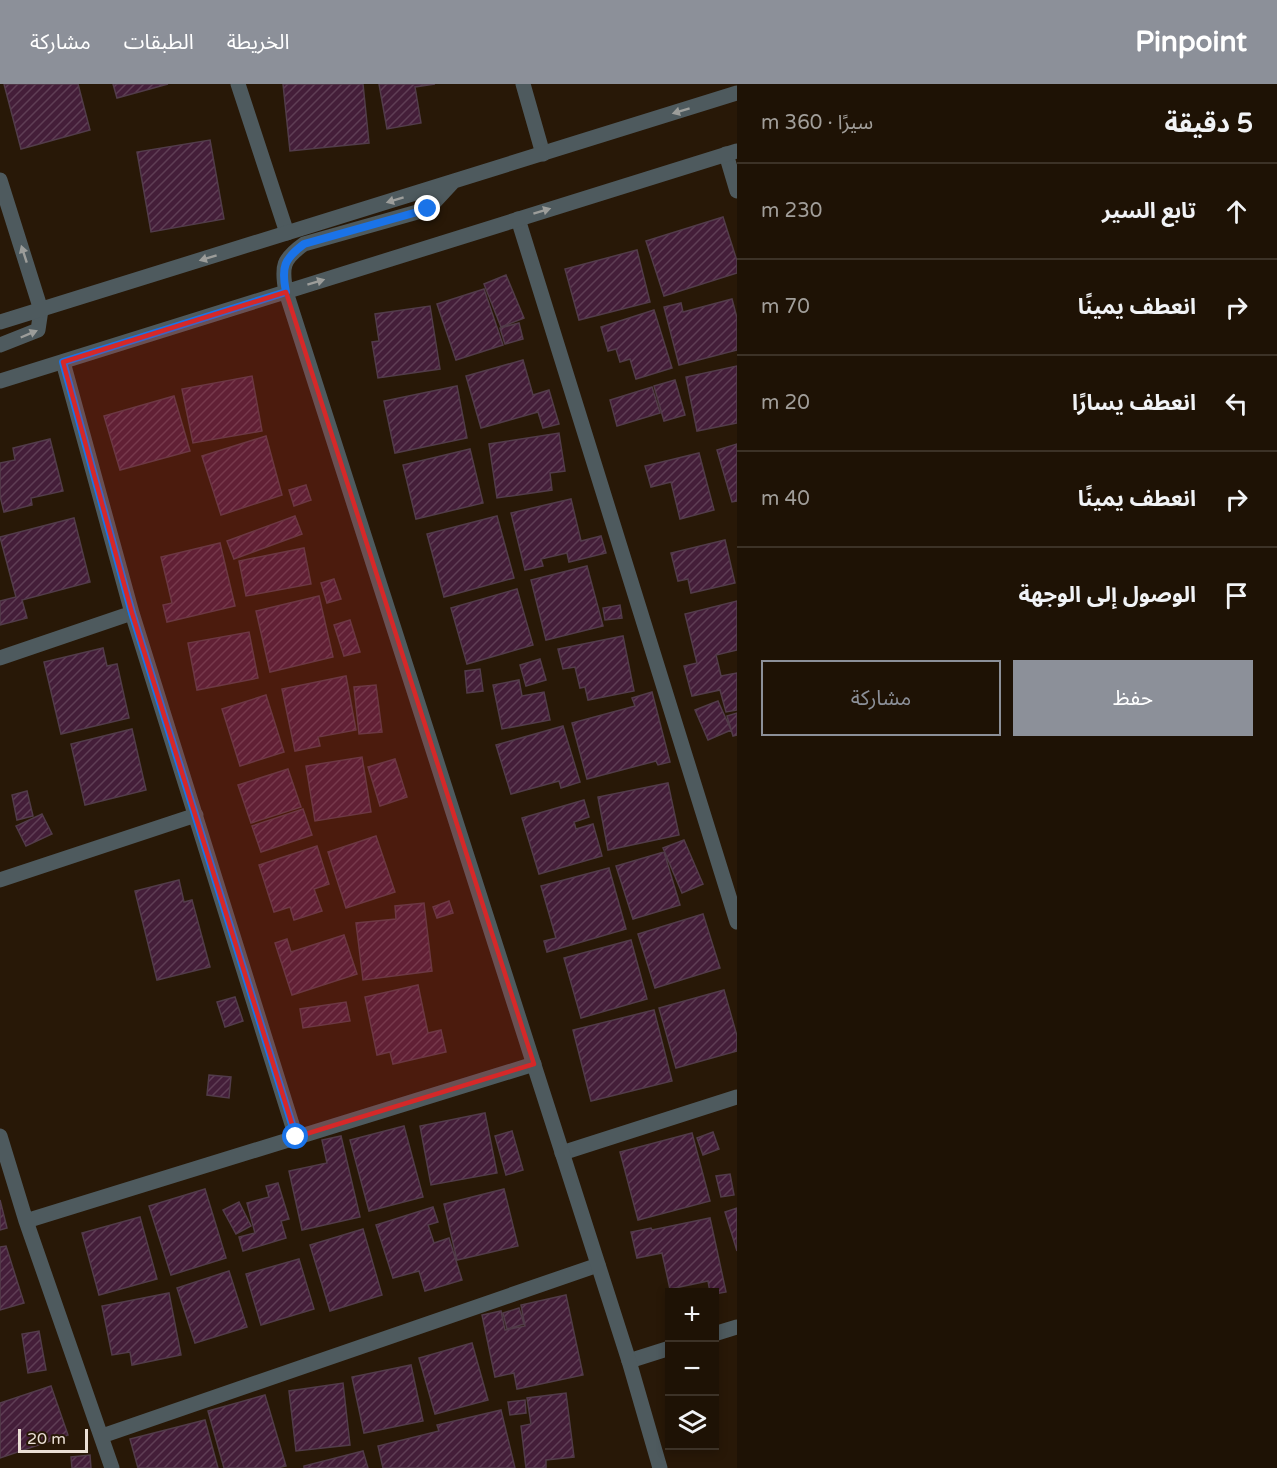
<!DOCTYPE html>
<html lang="ar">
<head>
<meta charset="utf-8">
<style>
	:root { --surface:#1e1205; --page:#2b2013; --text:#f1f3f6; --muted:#a19e9a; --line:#3c3227; --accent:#8c9099 }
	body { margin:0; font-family:"Varela Round","Noto Sans Arabic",sans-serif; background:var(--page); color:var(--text); direction:rtl }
	.controls { position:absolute; right:18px; bottom:18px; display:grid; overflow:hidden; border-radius:0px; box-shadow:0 3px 9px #0003 }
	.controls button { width:54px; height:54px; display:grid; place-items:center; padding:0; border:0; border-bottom:2px solid var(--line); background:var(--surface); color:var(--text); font:30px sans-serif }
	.scale { position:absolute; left:18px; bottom:15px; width:70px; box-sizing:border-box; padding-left:6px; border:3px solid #ebe0d5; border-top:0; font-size:16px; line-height:21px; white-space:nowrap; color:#ebe0d5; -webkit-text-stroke:4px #281807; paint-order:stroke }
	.stop { position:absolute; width:18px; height:18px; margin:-14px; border:4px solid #1a73e8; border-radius:50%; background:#fff }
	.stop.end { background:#1a73e8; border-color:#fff; box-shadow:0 2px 6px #0008 }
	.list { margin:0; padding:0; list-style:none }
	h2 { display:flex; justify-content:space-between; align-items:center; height:78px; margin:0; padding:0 24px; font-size:26px }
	h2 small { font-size:20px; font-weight:400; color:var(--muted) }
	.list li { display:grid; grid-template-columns:39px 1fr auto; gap:18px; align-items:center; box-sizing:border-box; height:96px; padding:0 24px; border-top:2px solid var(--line) }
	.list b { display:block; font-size:22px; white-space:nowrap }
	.list em { font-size:20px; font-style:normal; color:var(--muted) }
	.actions { display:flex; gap:12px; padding:18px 24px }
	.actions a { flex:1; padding:14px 0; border:2px solid var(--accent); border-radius:0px; text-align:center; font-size:21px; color:var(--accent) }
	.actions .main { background:var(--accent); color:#fff }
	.icon { flex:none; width:33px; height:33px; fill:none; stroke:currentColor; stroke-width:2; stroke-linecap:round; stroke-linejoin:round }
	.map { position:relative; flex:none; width:737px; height:1384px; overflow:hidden; direction:ltr }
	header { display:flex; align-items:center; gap:36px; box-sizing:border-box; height:84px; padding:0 30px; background:var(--accent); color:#fff }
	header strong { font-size:28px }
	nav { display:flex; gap:33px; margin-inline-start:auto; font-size:21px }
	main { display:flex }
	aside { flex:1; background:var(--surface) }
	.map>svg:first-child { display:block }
	.building { fill:url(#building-hatch); stroke:#523c4a; stroke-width:1.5 }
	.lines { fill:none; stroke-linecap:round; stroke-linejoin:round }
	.minor { stroke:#4e5a5e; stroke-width:15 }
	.tertiary { stroke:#4e5a5e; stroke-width:15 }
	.oneway { fill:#9c9d9a }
	.route { stroke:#1a73e8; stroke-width:8 }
	.marked { fill:#d62828; fill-opacity:0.2; stroke:#d62828; stroke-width:4.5; stroke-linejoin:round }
</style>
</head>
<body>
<header>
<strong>Pinpoint</strong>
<nav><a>الخريطة</a><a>الطبقات</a><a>مشاركة</a></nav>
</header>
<main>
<aside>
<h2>5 دقيقة<small>سيرًا · 360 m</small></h2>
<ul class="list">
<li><svg class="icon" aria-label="ahead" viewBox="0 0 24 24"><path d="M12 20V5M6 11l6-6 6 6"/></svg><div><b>تابع السير</b></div><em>230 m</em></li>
<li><svg class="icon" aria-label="right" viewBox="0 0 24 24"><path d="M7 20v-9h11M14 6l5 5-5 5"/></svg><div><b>انعطف يمينًا</b></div><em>70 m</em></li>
<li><svg class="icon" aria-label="left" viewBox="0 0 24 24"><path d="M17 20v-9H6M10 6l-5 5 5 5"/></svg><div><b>انعطف يسارًا</b></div><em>20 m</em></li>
<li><svg class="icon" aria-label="right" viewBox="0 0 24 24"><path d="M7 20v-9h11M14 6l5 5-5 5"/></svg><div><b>انعطف يمينًا</b></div><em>40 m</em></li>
<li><svg class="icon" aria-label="arrive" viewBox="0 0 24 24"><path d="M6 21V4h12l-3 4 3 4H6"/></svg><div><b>الوصول إلى الوجهة</b></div></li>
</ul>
<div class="actions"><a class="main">حفظ</a><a>مشاركة</a></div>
</aside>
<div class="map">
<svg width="737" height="1384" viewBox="0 0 737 1384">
	<defs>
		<pattern id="building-hatch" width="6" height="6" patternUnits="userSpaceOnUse" patternTransform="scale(1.5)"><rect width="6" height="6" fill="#441e39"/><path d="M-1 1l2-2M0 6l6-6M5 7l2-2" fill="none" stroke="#5f3e55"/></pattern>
	</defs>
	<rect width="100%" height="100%" fill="#281807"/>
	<path class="building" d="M4 0H78L90 46 21 65Z
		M113 0H168L117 14Z
		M283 0H363L369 59 290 67Z
		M379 0H435L415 3 421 39 387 45Z
		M210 56 224 135 151 148 137 68Z
		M723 133 737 177V189L664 212 646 157Z
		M637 166 650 218 579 236 565 185Z
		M506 191 524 234 501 243 484 200Z
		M484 205 503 261 456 276 437 220Z
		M732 215 737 234V266L679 281 664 223 681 219 683 228Z
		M430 222 440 285 378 294 372 258 379 257 375 230Z
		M654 226 672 284 636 295 630 275 620 278 616 265 608 267 601 243Z
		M519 239 523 255 505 260 500 244Z
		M523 276 533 311 549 306 559 340 543 344 538 328 481 344 466 292Z
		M737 282V339L697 347 686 293Z
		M252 292 262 347 193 359 182 305Z
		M675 296 685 331 664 337 654 302Z
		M457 302 467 354 395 369 384 317Z
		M652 303 660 329 617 342 610 316Z
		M174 312 190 367 120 386 104 332Z
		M559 349 565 387 550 389 552 406 497 414 489 360Z
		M266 352 282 411 221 431 202 372Z
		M50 355 63 407 31 414 32 421 4 428 0 412V379L15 376 13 364Z
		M737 360V417L732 418 717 366Z
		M470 365 483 419 416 435 403 381Z
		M699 369 714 426 680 435 671 398 651 403 645 382Z
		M306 401 311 416 294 422 289 406Z
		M571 415 581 457 601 452 606 469 569 478 567 469 541 475 543 482 525 486 511 429Z
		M295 432 302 450 234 475 227 457Z
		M497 432 514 494 444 513 427 450Z
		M74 434 90 498 22 516 27 534 0 541V517L16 513 0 453Z
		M725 456 735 499 691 509 688 495 678 497 671 469Z
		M220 459 235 522 167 538 163 521 172 519 161 473Z
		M304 464 311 500 246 512 239 477Z
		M587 482 603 542 546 556 531 496Z
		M334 495 341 515 327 519 321 499Z
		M517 505 533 561 467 580 451 524Z
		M319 512 333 573 270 588 256 527Z
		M737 517V566L716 571 721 592 737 589V626L726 628 720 606 692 612 684 582 697 579 685 530Z
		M620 521 622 534 605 536 603 524Z
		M350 536 360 568 344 572 334 541Z
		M249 548 258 594 197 606 188 559Z
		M623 552 634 607 588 616 585 603 580 604 575 583 563 585 558 565Z
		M103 564 107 582 117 580 129 634 61 650 44 578Z
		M540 575 546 596 526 602 520 581Z
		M480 585 483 607 467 609 465 587Z
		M346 592 356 646 318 653 320 662 295 667 282 605Z
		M519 596 522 612 544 608 550 636 502 645 493 601Z
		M376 601 382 648 359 650 354 603Z
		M652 608 670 678 658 681 656 677 587 695 572 639 635 622 632 614Z
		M266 611 284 668 240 682 222 625Z
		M718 617 731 646 708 656 695 626Z
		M737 629V651L733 652 727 632Z
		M563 642 580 698 561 704 559 697 511 710 496 661Z
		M132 645 146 706 85 721 71 660Z
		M362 673 371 728 315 737 306 682Z
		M395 675 407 713 380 722 368 683Z
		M288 685 301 723 251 739 238 701Z
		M668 699 679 751 608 766 598 713Z
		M27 707 33 732 17 736 12 711Z
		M584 716 589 733 574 738 576 745 593 740 602 772 539 790 522 734Z
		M303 725 312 751 261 768 252 742Z
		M42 730 52 750 26 762 16 742Z
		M376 752 395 808 346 824 328 768Z
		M684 756 703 800 682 809 663 764Z
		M317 762 329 800 314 805 322 827 294 836 290 823 274 828 259 781Z
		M664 768 680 821 633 835 616 782Z
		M609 784 626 845 547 868 544 857 556 854 541 802Z
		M179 796 184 818 192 816 210 883 157 896 135 807Z
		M449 817 453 829 437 834 433 823Z
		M424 819 432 887 363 896 356 839 396 835 395 822Z
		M703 830 720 884 655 904 638 850Z
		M344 851 357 890 292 911 275 859 287 855 291 868Z
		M631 856 647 915 581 934 564 874Z
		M418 901 428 949 441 946 446 968 393 980 390 968 377 971 365 913Z
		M724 906 737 952V967L676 984 659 924Z
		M235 913 243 937 225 943 217 918Z
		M346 918 350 937 303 944 300 925Z
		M654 926 672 997 591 1017 573 946Z
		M209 991 231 993 229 1014 207 1011Z
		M485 1029 497 1089 431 1101 420 1042Z
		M404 1042 423 1113 369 1127 350 1056Z
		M512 1047 523 1086 506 1091 495 1052Z
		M713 1048 719 1065 703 1071 697 1054Z
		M692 1049 710 1117 638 1136 620 1068Z
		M341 1052 360 1133 302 1146 289 1087 327 1079 322 1056Z
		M730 1090 734 1111 721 1113 716 1092Z
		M278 1099 289 1135 281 1137 286 1154 243 1167 239 1153 255 1149 247 1119 269 1113 266 1102Z
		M205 1105 226 1174 171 1191 149 1122Z
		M504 1105 518 1162 457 1176 444 1120Z
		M0 1116 7 1144 0 1146Z
		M239 1118 251 1142 236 1150 223 1126Z
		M433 1123 438 1138 428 1141 434 1159 449 1154 462 1196 425 1207 419 1187 393 1194 376 1141Z
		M737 1124V1167L725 1128Z
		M140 1133 157 1195 99 1211 82 1149Z
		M710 1134 726 1208 714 1210V1208H710L708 1197 670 1205 662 1169 637 1174 631 1148 651 1144 652 1146Z
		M363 1145 382 1211 330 1227 310 1161Z
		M6 1162 24 1219 0 1226V1163Z
		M299 1175 314 1225 261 1241 246 1190Z
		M229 1187 247 1243 195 1259 177 1204Z
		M169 1209 181 1271 132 1281 130 1268 112 1271 102 1222Z
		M566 1211 583 1291 517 1305 514 1289 495 1293 482 1231 501 1227 505 1246 525 1242 521 1221Z
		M519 1224 524 1240 507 1245 503 1229Z
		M39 1247 46 1286 28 1289 22 1250Z
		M472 1259 488 1316 435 1330 419 1274Z
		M411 1281 423 1337 364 1349 352 1293Z
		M343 1299 350 1361 296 1367 289 1307Z
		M51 1302 68 1351 0 1374V1319Z
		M566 1309 574 1373 546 1376V1384H526L521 1342 531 1340 527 1314Z
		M265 1311 286 1382 277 1384H224L208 1327Z
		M525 1316 526 1329 510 1331 508 1318Z
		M501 1326 515 1384H383L378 1362 439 1347 437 1341Z
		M205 1336 218 1384H138L130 1355Z
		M363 1367 368 1384H304V1382Z
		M90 1371 91 1384H72L71 1373Z"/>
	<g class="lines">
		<path class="minor" d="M238 0 287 149
			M523 0 543 70
			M726 70 737 107
			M518 135 737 838
			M0 261 38 246 41 226
			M63 278 132 529
			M0 574 132 529 296 1053
			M0 796 196 731
			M0 1052 26 1137 112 1384
			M562 1069 737 1013
			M26 1137 534 980
			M714 1250 737 1243
			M629 1277 670 1264
			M102 1352 598 1181"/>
		<path class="tertiary" d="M0 96 41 226
			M454 97 428 125 304 160C283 175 281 182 286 208L629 1277 660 1384
			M0 238 737 9
			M0 297 737 67"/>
	</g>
	<defs><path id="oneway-solid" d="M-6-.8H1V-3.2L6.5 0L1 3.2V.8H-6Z" transform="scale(1.5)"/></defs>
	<g class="oneway">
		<use href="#oneway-solid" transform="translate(681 27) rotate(163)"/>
		<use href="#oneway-solid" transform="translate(395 116) rotate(163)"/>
		<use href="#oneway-solid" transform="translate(542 127) rotate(-17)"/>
		<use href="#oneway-solid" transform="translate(24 170) rotate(-108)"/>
		<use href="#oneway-solid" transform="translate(208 174) rotate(163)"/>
		<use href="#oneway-solid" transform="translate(316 198) rotate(-17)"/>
		<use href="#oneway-solid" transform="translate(29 250) rotate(-23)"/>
	</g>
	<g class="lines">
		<path class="route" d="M296 1053 132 529 63 278 286 208C281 183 284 175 304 160L428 125"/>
	</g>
	<path class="marked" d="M286 208 534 980 296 1053 132 529 63 278Z"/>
</svg>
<div class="controls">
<button>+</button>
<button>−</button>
<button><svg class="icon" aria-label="layers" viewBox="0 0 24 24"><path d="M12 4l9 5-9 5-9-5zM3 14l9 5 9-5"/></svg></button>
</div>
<div class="scale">20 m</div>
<div class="stop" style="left:296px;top:1053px"></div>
<div class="stop end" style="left:428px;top:125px"></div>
</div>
</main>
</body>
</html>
